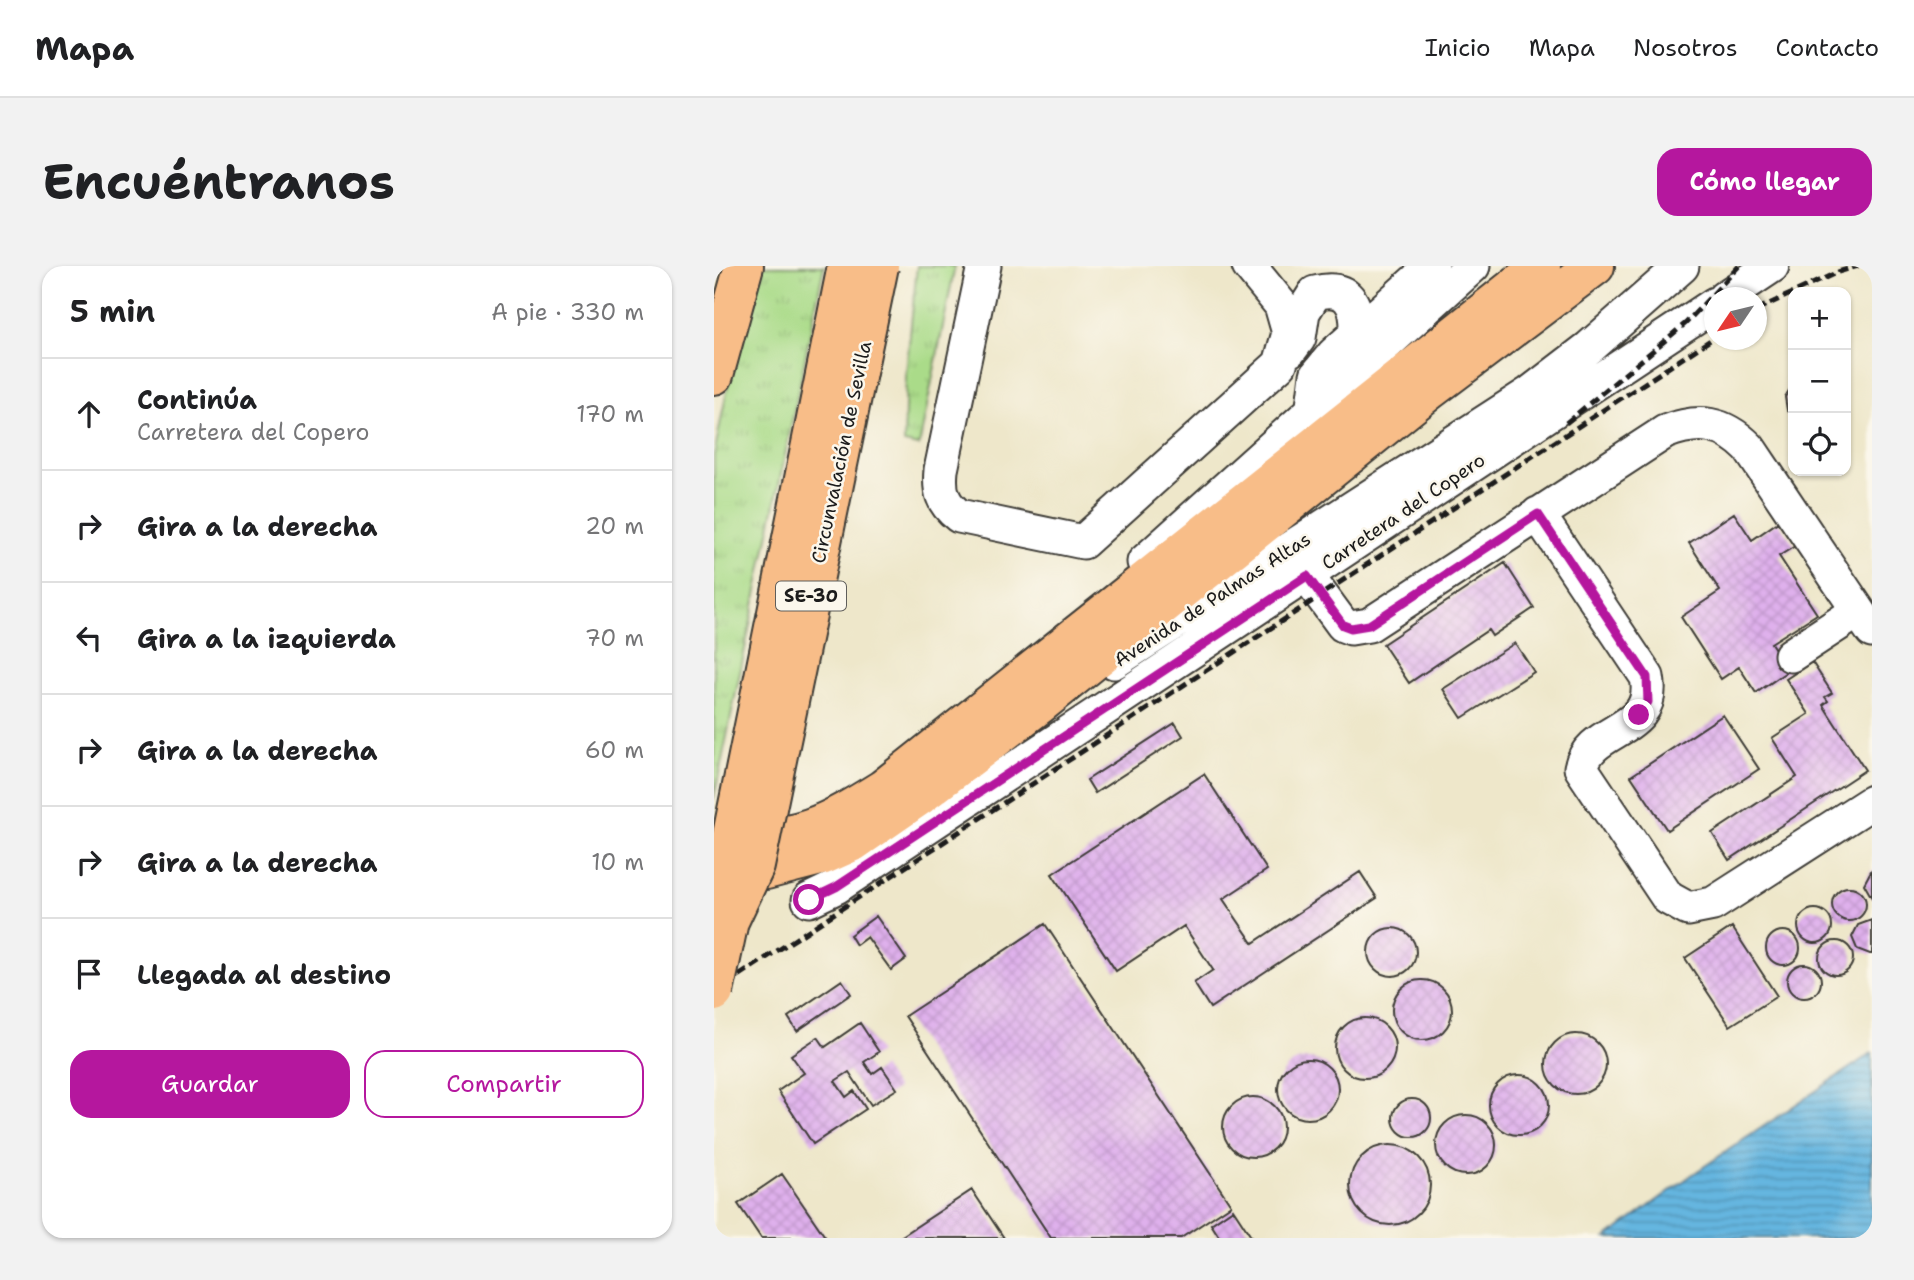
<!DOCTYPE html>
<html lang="es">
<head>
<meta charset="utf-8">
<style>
	:root { --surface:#fff; --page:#f2f2f2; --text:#202124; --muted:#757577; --line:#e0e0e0; --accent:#b5179e }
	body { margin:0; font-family:"Shantell Sans",sans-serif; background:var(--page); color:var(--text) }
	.controls { position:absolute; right:21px; top:21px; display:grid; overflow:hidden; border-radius:14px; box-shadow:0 2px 5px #0004 }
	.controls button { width:63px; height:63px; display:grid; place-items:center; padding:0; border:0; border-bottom:2px solid var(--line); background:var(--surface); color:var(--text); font:35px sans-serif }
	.compass { position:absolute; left:990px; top:21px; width:63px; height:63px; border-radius:50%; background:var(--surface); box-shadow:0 2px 5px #0004; rotate:235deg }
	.stop { position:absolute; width:21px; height:21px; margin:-16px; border:5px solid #b5179e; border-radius:50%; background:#fff }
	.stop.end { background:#b5179e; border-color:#fff; box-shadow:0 2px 7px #0008 }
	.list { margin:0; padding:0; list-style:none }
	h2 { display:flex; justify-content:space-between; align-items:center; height:91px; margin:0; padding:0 28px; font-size:30px }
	h2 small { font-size:23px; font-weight:400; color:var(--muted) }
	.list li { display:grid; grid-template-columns:46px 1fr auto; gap:21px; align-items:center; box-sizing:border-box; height:112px; padding:0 28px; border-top:2px solid var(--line) }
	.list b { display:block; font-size:26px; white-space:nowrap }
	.list p { margin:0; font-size:23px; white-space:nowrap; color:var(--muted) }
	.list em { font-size:23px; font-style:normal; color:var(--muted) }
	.actions { display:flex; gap:14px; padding:21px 28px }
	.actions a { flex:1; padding:16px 0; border:2px solid var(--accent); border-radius:21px; text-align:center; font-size:24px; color:var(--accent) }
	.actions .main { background:var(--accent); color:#fff }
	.icon { flex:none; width:38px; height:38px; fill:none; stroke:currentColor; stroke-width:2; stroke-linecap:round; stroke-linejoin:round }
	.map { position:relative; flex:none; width:1158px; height:972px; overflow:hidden; border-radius:21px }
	header { display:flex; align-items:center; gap:42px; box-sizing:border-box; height:98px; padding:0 35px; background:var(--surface); border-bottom:2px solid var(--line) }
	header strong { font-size:33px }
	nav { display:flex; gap:38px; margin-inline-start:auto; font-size:24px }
	.intro { display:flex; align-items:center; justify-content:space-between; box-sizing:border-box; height:168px; padding:0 42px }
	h1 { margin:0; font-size:49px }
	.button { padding:18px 32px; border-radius:21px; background:var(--accent); color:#fff; font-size:24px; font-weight:700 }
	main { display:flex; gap:42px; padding:0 42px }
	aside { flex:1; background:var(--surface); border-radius:21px; box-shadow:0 2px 5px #0004 }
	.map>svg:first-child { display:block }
	.grass { fill:url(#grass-tufts); stroke:#637c52; stroke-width:2 }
	.water { fill:url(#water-rules); stroke:#40697e; stroke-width:2 }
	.building { fill:url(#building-cross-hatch) }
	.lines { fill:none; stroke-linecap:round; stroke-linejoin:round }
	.minor-casing { stroke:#3c3a36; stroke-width:37 }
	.major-casing { stroke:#3c3a36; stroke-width:42 }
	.minor { stroke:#fff; stroke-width:33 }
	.major { stroke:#f8bd88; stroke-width:38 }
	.rail { stroke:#1c1c1c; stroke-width:5; stroke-dasharray:10 5; stroke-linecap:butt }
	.highway-bridge-casing { stroke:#3c3a36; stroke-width:42; stroke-linecap:butt }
	.highway-bridge { stroke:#f8bd88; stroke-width:38 }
	.route { stroke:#b5179e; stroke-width:9 }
	.labels { text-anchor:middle; stroke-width:5; stroke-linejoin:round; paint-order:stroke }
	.shield { fill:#fbf7ec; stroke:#5f5e5a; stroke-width:2 }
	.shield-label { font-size:18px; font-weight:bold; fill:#1c1c1c }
	.street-label { font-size:19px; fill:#1c1c1c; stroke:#fbf7ec }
</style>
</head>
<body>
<header>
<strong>Mapa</strong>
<nav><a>Inicio</a><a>Mapa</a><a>Nosotros</a><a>Contacto</a></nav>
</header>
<div class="intro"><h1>Encuéntranos</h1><a class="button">Cómo llegar</a></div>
<main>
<aside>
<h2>5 min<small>A pie · 330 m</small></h2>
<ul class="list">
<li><svg class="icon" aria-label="ahead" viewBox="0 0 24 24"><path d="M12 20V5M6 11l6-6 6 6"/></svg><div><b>Continúa</b><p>Carretera del Copero</p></div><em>170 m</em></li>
<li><svg class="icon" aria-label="right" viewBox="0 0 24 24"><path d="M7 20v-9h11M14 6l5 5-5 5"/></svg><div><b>Gira a la derecha</b></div><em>20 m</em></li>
<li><svg class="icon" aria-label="left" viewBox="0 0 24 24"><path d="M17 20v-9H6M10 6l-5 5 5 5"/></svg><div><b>Gira a la izquierda</b></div><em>70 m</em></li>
<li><svg class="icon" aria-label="right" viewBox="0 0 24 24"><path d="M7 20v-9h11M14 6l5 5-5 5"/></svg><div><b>Gira a la derecha</b></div><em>60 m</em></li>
<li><svg class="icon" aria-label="right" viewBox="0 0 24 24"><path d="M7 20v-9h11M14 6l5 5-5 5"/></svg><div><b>Gira a la derecha</b></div><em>10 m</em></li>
<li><svg class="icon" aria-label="arrive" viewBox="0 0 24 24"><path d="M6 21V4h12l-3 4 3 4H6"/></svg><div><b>Llegada al destino</b></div></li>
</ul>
<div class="actions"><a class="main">Guardar</a><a>Compartir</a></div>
</aside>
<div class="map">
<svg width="1158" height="972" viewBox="0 0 1158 972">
	<defs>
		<pattern id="grass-tufts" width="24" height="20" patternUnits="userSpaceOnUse" patternTransform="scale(1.75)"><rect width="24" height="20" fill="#aadb89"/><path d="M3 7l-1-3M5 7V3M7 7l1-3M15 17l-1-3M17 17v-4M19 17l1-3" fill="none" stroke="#92bb76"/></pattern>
		<pattern id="water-rules" width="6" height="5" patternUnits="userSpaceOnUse" patternTransform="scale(1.75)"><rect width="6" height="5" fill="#65b6e0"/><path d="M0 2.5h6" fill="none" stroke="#5293b5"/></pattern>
		<pattern id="building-cross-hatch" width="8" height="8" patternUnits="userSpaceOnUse" patternTransform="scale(1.75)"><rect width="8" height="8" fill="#dfb0ec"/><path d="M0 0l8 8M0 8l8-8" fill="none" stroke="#bf97ca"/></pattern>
	</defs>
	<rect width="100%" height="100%" fill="#fbf7ec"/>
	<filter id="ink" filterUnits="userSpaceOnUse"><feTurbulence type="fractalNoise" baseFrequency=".0143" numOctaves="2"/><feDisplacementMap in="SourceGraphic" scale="14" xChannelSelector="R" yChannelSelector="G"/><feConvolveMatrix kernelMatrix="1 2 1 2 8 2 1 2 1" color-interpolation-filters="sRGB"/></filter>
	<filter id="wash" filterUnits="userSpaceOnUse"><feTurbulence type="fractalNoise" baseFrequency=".00686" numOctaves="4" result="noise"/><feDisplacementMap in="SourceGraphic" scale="28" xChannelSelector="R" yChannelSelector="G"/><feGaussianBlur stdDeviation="1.57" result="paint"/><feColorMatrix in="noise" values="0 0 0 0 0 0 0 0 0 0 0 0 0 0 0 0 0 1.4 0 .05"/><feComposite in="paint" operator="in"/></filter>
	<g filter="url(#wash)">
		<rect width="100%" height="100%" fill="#eee7ca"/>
		<path class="grass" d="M38 0H110L0 533V189Z
			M203 0H241L205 180 190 177 192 107Z"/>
		<path class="water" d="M1158 787V972H892L979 908Z"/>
		<g id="blocks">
			<path class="building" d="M1079 118V150L1073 144 1071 131Z
				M1020 247 1038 274 1064 256 1081 280 1065 290 1103 348 1057 377 1075 404 1042 427 1025 401 1007 413 967 351 1006 325 975 277Z
				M791 297 820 342 778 370 774 364 695 417 669 378Z
				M801 377 820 406 748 452 729 423Z
				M1098 396 1118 427 1111 431 1114 435 1109 439 1151 504 1015 594 998 567 1083 511 1058 472 1095 448 1072 413Z
				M1009 449 1045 503 953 564 917 510Z
				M461 457 469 470 381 527 373 514Z
				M490 508 553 604 509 633 539 677 646 606 663 632 496 742 480 717 499 704 470 660 402 705 338 608Z
				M1158 603V632L1150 618Z
				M1118 638a17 17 0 1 1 34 0a17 17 0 1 1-34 0Z
				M1084 660a17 17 0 1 1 34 0a17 17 0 1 1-34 0Z
				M162 650 192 693 177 704 153 671 142 679 136 669Z
				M1158 654V688H1156L1143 683 1138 671 1144 659Z
				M331 658 517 939 467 972H337L191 750Z
				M1018 661 1063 730 1016 760 971 692Z
				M654 686a24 24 0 1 1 48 0a24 24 0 1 1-48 0Z
				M1052 682a17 17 0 1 1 34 0a17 17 0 1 1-34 0Z
				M1105 692a17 17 0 1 1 34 0a17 17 0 1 1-34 0Z
				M1073 715a17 17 0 1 1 34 0a17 17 0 1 1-34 0Z
				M678 744a30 30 0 1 1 60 0a30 30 0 1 1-60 0Z
				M128 714 137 728 83 765 74 751Z
				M621 782a30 30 0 1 1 60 0a30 30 0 1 1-60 0Z
				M146 757 165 786 150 796 158 808 168 801 183 823 157 839 135 806 121 815 132 831 140 825 152 843 99 878 64 825 90 807 77 789 104 771 111 781Z
				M832 798a30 30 0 1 1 60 0a30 30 0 1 1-60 0Z
				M564 823a30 30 0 1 1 60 0a30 30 0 1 1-60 0Z
				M775 839a30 30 0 1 1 60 0a30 30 0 1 1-60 0Z
				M509 861a30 30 0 1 1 60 0a30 30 0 1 1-60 0Z
				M679 852a19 19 0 1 1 38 0a19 19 0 1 1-38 0Z
				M722 879a30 30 0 1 1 60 0a30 30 0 1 1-60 0Z
				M636 919a40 40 0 1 1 80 0a40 40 0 1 1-80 0Z
				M68 908 112 972H47L24 938Z
				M258 924 290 972H185Z
				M519 943 538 972H506L497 958Z"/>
		</g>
	</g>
	<g filter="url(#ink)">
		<use href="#blocks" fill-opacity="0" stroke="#3c3a36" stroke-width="2"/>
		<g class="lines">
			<defs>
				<path id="minor" d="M270 0 227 204C225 225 228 237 245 250L369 276 566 98 575 67 567 39 535 0
					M1010 32 1058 0
					M576 84 585 72 589 46 601 27C634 18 644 38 643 67
					M599 140 603 109 620 88 718 0
					M824 248 933 411C944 468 876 459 867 502L954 632 974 643 999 638 1158 536
					M430 296 759 0
					M593 310 629 359 637 362 655 359 951 166C985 153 1009 156 1035 182L1158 365
					M1077 389 1144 345
					M400 396 816 127 876 81 968 0
					M95 634 122 621 1001 38"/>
				<path id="major" d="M0 109 30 0
					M16 569C80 578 116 556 169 523L827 0
					M9 604H52L110 589 139 576 207 529 325 439 716 124 881 0"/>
			</defs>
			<use href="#minor" class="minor-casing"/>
			<use href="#major" class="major-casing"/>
			<use href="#minor" class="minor"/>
			<use href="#major" class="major"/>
			<path class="rail" d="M1042 44 1124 6 1144 0
				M852 157 972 57 1025 0
				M611 326 1001 71
				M0 726 603 332"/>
			<defs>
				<path id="highway-bridge" d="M15 649 13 594 133 0
					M0 726 15 655 41 600 165 0"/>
			</defs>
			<use href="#highway-bridge" class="highway-bridge-casing"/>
			<use href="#highway-bridge" class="highway-bridge"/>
		</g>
	</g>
	<g class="lines" filter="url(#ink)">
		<path class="route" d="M95 634 122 621 593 310 629 359 637 362 655 359 824 248 933 411 934 436 925 449"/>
	</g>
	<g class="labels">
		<rect class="shield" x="62" y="315.5" width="70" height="29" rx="5"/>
		<g class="shield-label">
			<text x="97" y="336">SE-30</text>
		</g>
		<g class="street-label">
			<text transform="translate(127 186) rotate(-78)" y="7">Circunvalación de Sevilla</text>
			<text transform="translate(689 245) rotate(-34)" y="7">Carretera del Copero</text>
			<text transform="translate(498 333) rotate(-33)" y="7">Avenida de Palmas Altas</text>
		</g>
	</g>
</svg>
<div class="controls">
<button>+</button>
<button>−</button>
<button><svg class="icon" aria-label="locate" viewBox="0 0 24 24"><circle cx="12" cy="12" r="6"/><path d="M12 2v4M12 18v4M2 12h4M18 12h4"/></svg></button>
</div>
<svg class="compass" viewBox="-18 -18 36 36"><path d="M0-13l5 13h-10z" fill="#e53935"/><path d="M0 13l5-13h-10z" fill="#757577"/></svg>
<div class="stop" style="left:95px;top:634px"></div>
<div class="stop end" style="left:925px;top:449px"></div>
</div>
</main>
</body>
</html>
